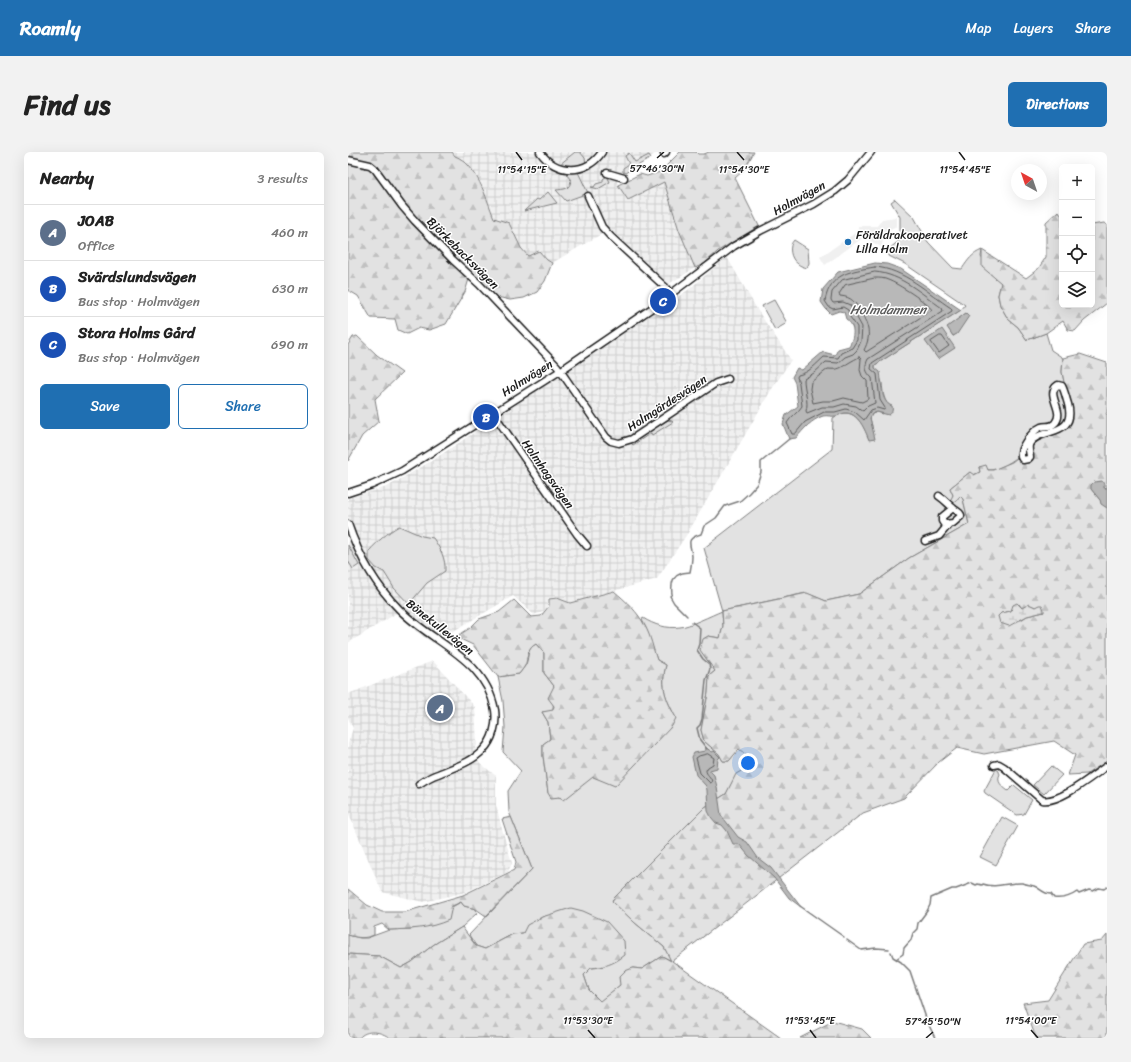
<!DOCTYPE html>
<html lang="en">
<head>
<meta charset="utf-8">
<style>
	:root { --surface:#fff; --page:#f2f2f2; --text:#222; --muted:#767676; --line:#e0e0e0; --accent:#1f6fb2 }
	body { margin:0; font-family:Sriracha,sans-serif; background:var(--page); color:var(--text) }
	.controls { position:absolute; right:12px; top:12px; display:grid; overflow:hidden; border-radius:6px; box-shadow:0 4px 16px #0002 }
	.controls button { width:36px; height:36px; display:grid; place-items:center; padding:0; border:0; border-bottom:1px solid var(--line); background:var(--surface); color:var(--text); font:20px sans-serif }
	.compass { position:absolute; left:663px; top:12px; width:36px; height:36px; border-radius:50%; background:var(--surface); box-shadow:0 4px 16px #0002; rotate:320deg }
	.you { position:absolute; left:400px; top:611px; width:14px; height:14px; margin:-10px; border:3px solid #fff; border-radius:50%; background:#1a73e8; box-shadow:0 0 0 6px #1a73e833 }
	.badge { display:grid; place-items:center; width:26px; height:26px; border-radius:50%; background:var(--accent); color:#fff; font-size:13px; font-weight:700 }
	.pin { position:absolute; translate:-50% -50%; border:2px solid #fff; box-shadow:0 1px 4px #0006 }
	.list { margin:0; padding:0; list-style:none }
	h2 { display:flex; justify-content:space-between; align-items:center; height:52px; margin:0; padding:0 16px; font-size:17px }
	h2 small { font-size:13px; font-weight:400; color:var(--muted) }
	.list li { display:grid; grid-template-columns:26px 1fr auto; gap:12px; align-items:center; box-sizing:border-box; height:56px; padding:0 16px; border-top:1px solid var(--line) }
	.list b { display:block; font-size:15px; white-space:nowrap }
	.list p { margin:0; font-size:13px; white-space:nowrap; color:var(--muted) }
	.list em { font-size:13px; font-style:normal; color:var(--muted) }
	.actions { display:flex; gap:8px; padding:12px 16px }
	.actions a { flex:1; padding:9px 0; border:1px solid var(--accent); border-radius:6px; text-align:center; font-size:14px; color:var(--accent) }
	.actions .main { background:var(--accent); color:#fff }
	.icon { flex:none; width:22px; height:22px; fill:none; stroke:currentColor; stroke-width:2; stroke-linecap:round; stroke-linejoin:round }
	.map { position:relative; flex:none; width:759px; height:886px; overflow:hidden; border-radius:6px }
	header { display:flex; align-items:center; gap:24px; box-sizing:border-box; height:56px; padding:0 20px; background:var(--accent); color:#fff }
	header strong { font-size:19px }
	nav { display:flex; gap:22px; margin-inline-start:auto; font-size:14px }
	.intro { display:flex; align-items:center; justify-content:space-between; box-sizing:border-box; height:96px; padding:0 24px }
	h1 { margin:0; font-size:28px }
	.button { padding:10px 18px; border-radius:6px; background:var(--accent); color:#fff; font-size:14px; font-weight:700 }
	main { display:flex; gap:24px; padding:0 24px }
	aside { flex:1; background:var(--surface); border-radius:6px; box-shadow:0 4px 16px #0002 }
	.map>svg:first-child { display:block }
	.built { fill:#f0f0f0 }
	.industrial { fill:url(#industrial-grid) }
	.grass { fill:#e2e2e2; stroke:#7f7f7f; fill-rule:evenodd }
	.forest { fill:url(#forest-firs); stroke:#7f7f7f; fill-rule:evenodd }
	.wetland { fill:url(#wetland-marsh); stroke:#7f7f7f }
	.water { fill:#b8b8b8; stroke:#7a7a7a }
	.lines { fill:none; stroke-linecap:round; stroke-linejoin:round }
	.shore { stroke:#5a5a5a; stroke-width:1 }
	.stream { stroke:#7a7a7a; stroke-width:1.5 }
	.minor-casing { stroke:#1c1c1c; stroke-width:9 }
	.minor { stroke:#fff; stroke-width:6 }
	.ticks { fill:none; stroke:#1c1c1c; stroke-width:1.5 }
	.poi-dot { fill:#1f6fb2; stroke:#fff; stroke-width:1.5 }
	.labels { text-anchor:middle; stroke-width:3; stroke-linejoin:round; paint-order:stroke }
	.street-label { font-size:12px; fill:#1c1c1c; stroke:#fff }
	.poi-label { font-size:12px; fill:#1c1c1c; stroke:#fff; text-anchor:start }
	.water-label { font-size:13px; font-style:italic; fill:#5a5a5a; stroke:#fff }
	.ticks-label { font-size:10px; text-anchor:middle; fill:#1c1c1c; stroke:#fff; stroke-width:3; stroke-linejoin:round; paint-order:stroke }
</style>
</head>
<body>
<header>
<strong>Roamly</strong>
<nav><a>Map</a><a>Layers</a><a>Share</a></nav>
</header>
<div class="intro"><h1>Find us</h1><a class="button">Directions</a></div>
<main>
<aside>
<h2>Nearby<small>3 results</small></h2>
<ul class="list">
<li><span class="badge" style="background:#5c6f8a">A</span><div><b>JOAB</b><p>Office</p></div><em>460 m</em></li>
<li><span class="badge" style="background:#1a4fb4">B</span><div><b>Svärdslundsvägen</b><p>Bus stop · Holmvägen</p></div><em>630 m</em></li>
<li><span class="badge" style="background:#1a4fb4">C</span><div><b>Stora Holms Gård</b><p>Bus stop · Holmvägen</p></div><em>690 m</em></li>
</ul>
<div class="actions"><a class="main">Save</a><a>Share</a></div>
</aside>
<div class="map">
<svg width="759" height="886" viewBox="0 0 759 886">
	<defs>
		<pattern id="industrial-grid" width="8" height="8" patternUnits="userSpaceOnUse"><rect width="8" height="8" fill="#f0f0f0"/><path d="M0 4h8M4 0v8" fill="none" stroke="#cdcdcd"/></pattern>
		<pattern id="forest-firs" width="22" height="20" patternUnits="userSpaceOnUse"><rect width="22" height="20" fill="#e2e2e2"/><path d="M5 1l3.5 6h-7zM16 11l3.5 6h-7z" fill="#c1c1c1"/></pattern>
		<pattern id="wetland-marsh" width="20" height="14" patternUnits="userSpaceOnUse"><rect width="20" height="14" fill="#e2e2e2"/><path d="M1 5h8M5 5V1M11 12h8M15 12V8" fill="none" stroke="#c1c1c1"/></pattern>
	</defs>
	<rect width="100%" height="100%" fill="#fff"/>
	<filter id="ink" filterUnits="userSpaceOnUse"><feTurbulence type="fractalNoise" baseFrequency=".025" numOctaves="2"/><feDisplacementMap in="SourceGraphic" scale="8" xChannelSelector="R" yChannelSelector="G"/><feConvolveMatrix kernelMatrix="1 2 1 2 8 2 1 2 1" color-interpolation-filters="sRGB"/></filter>
	<g filter="url(#ink)">
		<path class="built" d="M548 65 549 74 540 78 537 82 533 95 516 85 477 113 472 105 510 79V74H529L534 67Z"/>
		<path class="industrial" d="M104 0H310L289 13 268 24 270 33 280 48 316 30 331 78 347 116 319 133 262 77 204 111 199 109 194 101 181 105 173 96 161 71 146 67 133 30 107 4Z
			M379 105 410 159 443 208 422 240 341 379 309 427 222 451 206 445 200 446 199 456 195 460 186 463 165 444 85 491 69 480 49 461 0 491V346L39 335 85 308 340 138Z
			M85 509 127 555 129 593 126 601 132 611 148 624V653L154 677 164 711 160 720 115 741 75 750 34 740 0 660V592L5 576 0 566V542Z"/>
		<path class="grass" d="M227 0H232L237 6 238 12 224 15 211 13Z
			M281 1 287 10 301 3 303 6 277 21 275 20V16L281 12 277 4Z
			M223 19 230 20 240 41 218 49 208 38C216 37 222 38 223 28L218 22Z
			M259 24 262 30 250 37 243 35H246L248 32 255 30V27Z
			M200 40 209 51 176 59 189 47 191 48Z
			M547 47 566 65 580 90 605 116 614 117C620 108 624 102 634 98L633 105 647 125 653 131 650 143 652 153 660 167 670 175 679 188 698 181 703 198 715 206 714 220 718 240 719 270C708 281 694 288 681 297 669 305 657 316 643 318 639 318 635 316 631 315L632 320 625 323 622 320 602 336 605 343V352L612 344 615 347 621 372 561 406 511 442 478 449 458 441 374 459 375 474 372 486 360 484 362 510 367 519 361 524 360 541 353 578 356 589 371 602 375 609H381L391 596 402 606V614L389 622 378 642 357 655 264 748 286 770 316 795 324 809 314 804 294 817 285 816 272 833 252 850 241 838 236 823 243 816 255 815 205 763 194 765 175 781 165 782 137 797 128 794 121 783 184 717 161 660 160 639 173 619 155 600 157 575 155 549 150 525 171 522C173 519 175 517 177 514 182 506 177 498 188 492L196 501V521L206 534 205 559 194 560 200 570 202 587 195 592V604L200 641 216 647 245 624 328 566C318 547 312 535 318 513L309 508 298 476 294 468 295 466C306 473 319 477 332 475 340 475 364 463 374 459L356 396 484 297 485 266C504 252 515 271 521 287L524 274 522 266 524 262 529 260 535 262 540 253C535 245 535 240 534 231 533 226 529 220 527 216V213L613 158 617 153 557 112 541 104V97L552 88V65L543 50ZM618 161 606 184H605L600 175Z
			M446 88 460 97 461 111 459 116C456 115 452 114 450 112 442 107 440 94 446 88Z
			M426 148 439 171 427 178 414 154Z
			M320 268 324 269 325 270 304 283 303 281 285 293 283 291Z
			M51 374 74 384 85 386C92 396 98 407 97 419L79 431 61 452 46 436 36 420 28 416 21 408V399C30 389 39 381 51 374Z
			M0 393 11 413 5 417 0 409Z
			M703 614 714 623 696 642 685 633Z
			M648 617 651 619V620L652 622C648 630 654 634 660 639L666 633 684 648 676 662 669 663 637 641 636 639Z
			M654 665 670 674 648 713 632 705Z
			M113 750 116 754 128 757 129 761 114 775 85 793 64 810 53 816 31 804 0 802V783L12 786H19L41 778 64 777Z"/>
		<path class="forest" d="M0 0H104L107 4C129 12 138 46 146 66L161 71 173 96 180 104 191 99 199 108 204 111 197 129 189 140 176 146 162 148 149 145 106 105 100 106 104 111 121 127 117 140 98 172 81 178 71 176 59 182 50 178 47 167 23 166 10 144 0 138Z
			M332 0H348L350 2H356L361 0H406L396 18 387 26 411 74 370 99 356 112 347 116 331 78 316 30 280 48 270 33 292 22 299 24 312 20Z
			M710 59 714 64V153H744V73L756 71 759 73V151L736 169 727 179 720 178 715 169 698 181 679 188 670 175 660 167 652 153 650 143 653 131 634 115V98L678 126 690 117 698 105V70Z
			M9 184 29 203 54 221 27 247 31 269 14 284 0 309V193L5 185Z
			M732 202 759 211V260L758 262 759 263V336L756 335 743 337 759 356V609L739 622 720 623 727 603 706 589 636 602 609 596 591 610 556 646 515 661 324 809 433 886H42C33 879 18 877 11 886H0V802L31 804 53 816 64 810 85 793 114 775 128 794 137 797 165 782 175 781 179 773 194 765 223 756 235 759 259 770 276 789 277 803C266 812 256 815 243 816L236 823 241 838 252 849 272 833 271 825 277 819 285 816 294 817 314 804 323 809 316 795 286 770 264 749 266 746 357 655 378 642 388 622 402 614V606L391 597 381 609H375L371 602 356 589 353 578 360 541 361 524 367 519 352 498 355 487 360 484 372 486 375 474 374 459 459 441 478 449 511 442 561 406 621 372 615 347 612 344 605 352 602 349 605 343 602 336 622 320 626 323 632 320 631 315 638 313 640 318H645L664 310 691 288 710 279 719 270 718 240 714 220 715 206ZM671 452 674 456C682 451 689 455 696 460L679 464 673 468 650 464 653 461 663 459Z
			M266 439C278 449 290 460 297 474 303 484 305 497 309 508L318 513C312 535 318 547 328 566L324 574 267 634 245 625 216 648 212 645 203 646 200 641 195 604V592L202 587 200 570 194 560 205 558 206 554 200 546 206 534 196 521V501L188 492C180 496 180 503 178 511 177 515 173 519 171 522L150 525 125 493 108 485 122 476 131 467 151 460 166 448 183 465 193 464 201 454V447L209 446 222 451Z
			M163 665 184 717 138 764 128 757 116 754 113 750 104 754 101 768C80 777 64 777 41 778L34 772 26 775V783C16 787 10 786 0 783V737L19 753 34 760H57L115 743 166 718 168 710 154 667Z
			M759 783V886H688L675 851 700 848 735 792 754 789Z
			M485 869 514 877 523 886H452Z"/>
		<path class="wetland" d="M669 451 674 456 681 452 687 455 691 453H694L696 458V460L679 464 661 474 652 471 650 464 653 461 663 459 665 453Z"/>
		<path class="water" d="M527 111 539 112 553 117 613 158 527 213V216L532 220C534 230 532 250 544 254 545 258 544 261 541 263L529 260 524 262 522 266 527 287 521 288C517 278 510 260 497 261 494 261 491 264 488 264 484 265 479 263 475 264 463 268 456 277 448 286L441 287 435 272 438 263 450 254 447 231 444 225 449 216 454 218 475 200 487 203 490 197 501 194C506 185 508 174 498 167L496 160 491 159 483 162 478 157 473 150 475 137 490 120Z
			M618 161 621 164 609 182 605 184 599 175Z
			M594 177 607 196 590 207 577 189Z
			M754 329 756 332V336H759V356L753 352 752 348 743 337V333L746 330Z
			M357 595 364 600 366 599 372 605 370 607 369 616 362 618V619L366 623 369 635 373 663 390 685 399 690 410 706 423 716 453 755 441 746 426 726 400 703 391 692H385L379 679 374 673 368 671 363 665 360 659 359 638 358 634 348 623 344 605 346 601 357 599Z"/>
		<g class="lines">
			<path class="shore" d="M527 115C556 117 580 141 603 156L604 159 524 211 523 217 529 222 532 248 537 256 536 258 529 256 523 258 516 268 507 260 498 257 487 260H476L457 270 447 282H444L439 271C443 264 450 261 454 254L451 231 449 225 450 223C461 221 468 212 476 205L490 206 493 201 504 196 509 188V175L502 165 500 158 495 155 485 157 481 155 477 149C482 121 503 119 527 115Z
				M527 120C553 122 574 142 594 156L595 159 520 207C516 215 518 220 524 226L527 251 520 254 515 259 508 254 496 252 486 255H474L459 261 458 259C461 250 456 237 456 227L466 221 478 210 490 211 497 205 505 202 509 198 513 189 514 175 502 153 495 150 485 151 483 148 484 140 494 128Z
				M527 126C532 126 536 126 540 128 549 131 580 151 584 158L518 200 516 198C524 183 520 173 513 160 507 150 504 145 492 144L491 142 497 133Z
				M592 184H594L601 194 591 201 583 190Z
				M511 205 513 207 512 218 514 224 519 229 520 247 514 250 496 246 485 249H475L465 251 462 237 463 230 480 217C492 218 492 216 502 210 505 208 508 207 511 205Z
				M360 602 366 606 365 612 360 615 358 618C358 623 363 624 364 630L362 631 352 621 348 606 351 604Z"/>
			<path class="stream" d="M339 464 326 451 322 444 324 442C323 434 323 425 332 422 335 420 338 421 342 420 343 415 344 409 344 404 343 392 336 387 353 382L356 374 368 366 377 354 392 349 401 341 409 332 413 320V310L441 287
				M344 470 352 476 351 492 349 498 355 507 361 512 362 517 358 528 354 567 352 573 349 576 352 588 359 597
				M452 754 496 785
				M499 788 513 798 528 796 541 797
				M543 800 545 805 553 810 562 819 579 869 587 886
				M548 807 555 802 556 796 563 788 565 781 569 777 570 771 579 759 582 753 583 746 604 737H608L624 731 628 733 630 732 634 733 635 732C648 737 661 730 674 731 677 732 683 733 686 734 692 736 695 742 703 742L706 746C715 747 722 745 729 740L731 742 741 738 745 739 751 736 756 737 759 735"/>
			<defs>
				<path id="minor" d="M192 0C208 23 239 23 254 0
					M316 2 318 0
					M0 8 22 13 27 17 54 54 67 69 105 108 131 132 209 214 258 285 263 289 271 291 284 287 368 231 380 227
					M259 21 276 26
					M240 44 254 75 263 85 317 135 323 143
					M710 233 714 234C717 240 718 246 720 252 729 286 692 275 682 291 679 295 682 301 682 305L680 307 675 308C667 300 684 279 693 275 698 273 703 276 707 271 718 259 696 242 710 233Z
					M145 261 229 382 239 394
					M0 341 24 333 54 319 212 219 307 154 386 94 412 79 466 52 487 39 500 28 523 0
					M591 344C597 348 600 352 605 356 608 359 611 359 613 363V364L605 371 596 372 594 369V365L605 356
					M0 372C11 404 27 433 51 457 85 492 137 505 147 558 149 572 145 588 135 598 123 611 106 615 90 622 83 624 77 628 71 632
					M577 389 591 384 601 372
					M646 613 651 612 656 615 694 648C711 652 744 624 759 614"/>
			</defs>
			<use href="#minor" class="minor-casing"/>
			<use href="#minor" class="minor"/>
		</g>
	</g>
	<path class="ticks" d="M168 0 174 8M389 0 396 8M611 0 617 8M309 6 316 0M240 878 247 886M462 878 468 886M683 878 690 886M578 886 585 880"/>
	<circle class="poi-dot" cx="500" cy="90" r="4"/>
	<g class="labels">
		<g class="street-label">
			<text transform="translate(451 46) rotate(-29)" y="4">Holmvägen</text>
			<text transform="translate(115 101) rotate(45)" y="4">Björkebacksvägen</text>
			<text transform="translate(179 226) rotate(-32)" y="4">Holmvägen</text>
			<text transform="translate(319 251) rotate(-33)" y="4">Holmgärdesvägen</text>
			<text transform="translate(200 322) rotate(55)" y="4">Holmhagsvägen</text>
			<text transform="translate(92 475) rotate(38)" y="4">Bönekullevägen</text>
		</g>
		<g class="poi-label">
			<text x="508" y="87">Föräldrakooperativet<tspan x="508" dy="14">Lilla Holm</tspan></text>
		</g>
		<g class="water-label">
			<text x="540" y="162">Holmdammen</text>
		</g>
	</g>
	<g class="ticks-label">
		<text x="309" y="20">57°46'30"N</text>
		<text x="174" y="21">11°54'15"E</text>
		<text x="396" y="21">11°54'30"E</text>
		<text x="617" y="21">11°54'45"E</text>
		<text x="240" y="872">11°53'30"E</text>
		<text x="462" y="872">11°53'45"E</text>
		<text x="683" y="872">11°54'00"E</text>
		<text x="585" y="873">57°45'50"N</text>
	</g>
</svg>
<div class="controls">
<button>+</button>
<button>−</button>
<button><svg class="icon" aria-label="locate" viewBox="0 0 24 24"><circle cx="12" cy="12" r="6"/><path d="M12 2v4M12 18v4M2 12h4M18 12h4"/></svg></button>
<button><svg class="icon" aria-label="layers" viewBox="0 0 24 24"><path d="M12 4l9 5-9 5-9-5zM3 14l9 5 9-5"/></svg></button>
</div>
<svg class="compass" viewBox="-18 -18 36 36"><path d="M0-13l5 13h-10z" fill="#e53935"/><path d="M0 13l5-13h-10z" fill="#767676"/></svg>
<div class="you"></div>
<div class="pin badge" style="left:92px;top:556px;background:#5c6f8a">A</div>
<div class="pin badge" style="left:138px;top:265px;background:#1a4fb4">B</div>
<div class="pin badge" style="left:315px;top:149px;background:#1a4fb4">C</div>
</div>
</main>
</body>
</html>
